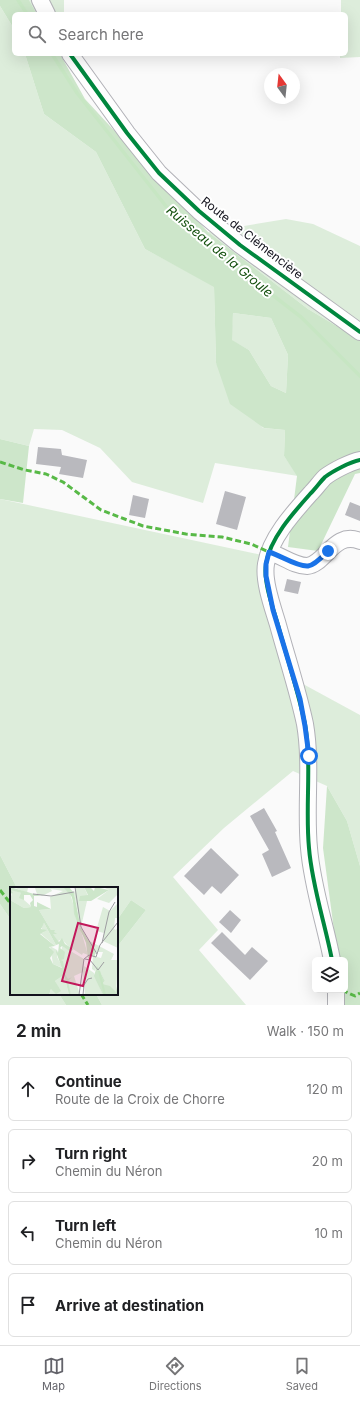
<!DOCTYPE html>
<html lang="en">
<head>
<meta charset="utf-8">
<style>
	:root { --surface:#fff; --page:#f6f6f6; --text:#202124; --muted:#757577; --line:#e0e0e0; --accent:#63636a }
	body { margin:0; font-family:Inter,sans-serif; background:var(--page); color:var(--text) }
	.controls { position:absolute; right:12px; bottom:12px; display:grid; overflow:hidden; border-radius:6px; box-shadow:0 4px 16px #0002 }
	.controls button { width:36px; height:36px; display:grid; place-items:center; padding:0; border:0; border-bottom:1px solid var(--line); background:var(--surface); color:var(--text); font:20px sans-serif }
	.compass { position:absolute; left:264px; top:68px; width:36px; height:36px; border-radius:50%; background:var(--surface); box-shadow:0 4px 16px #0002; rotate:345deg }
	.stop { position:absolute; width:12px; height:12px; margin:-9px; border:3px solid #1a73e8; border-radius:50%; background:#fff }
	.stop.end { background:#1a73e8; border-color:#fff; box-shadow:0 1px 4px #0008 }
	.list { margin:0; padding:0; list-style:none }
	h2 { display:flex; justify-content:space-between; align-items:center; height:52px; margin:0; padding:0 16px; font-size:17px }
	h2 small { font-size:13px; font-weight:400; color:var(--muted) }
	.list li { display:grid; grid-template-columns:26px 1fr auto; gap:12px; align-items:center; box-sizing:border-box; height:64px; margin:0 8px 8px; padding:0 8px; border:1px solid var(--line); border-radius:6px }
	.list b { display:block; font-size:15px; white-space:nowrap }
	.list p { margin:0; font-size:13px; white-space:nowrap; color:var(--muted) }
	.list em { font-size:13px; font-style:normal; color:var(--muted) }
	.icon { flex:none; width:22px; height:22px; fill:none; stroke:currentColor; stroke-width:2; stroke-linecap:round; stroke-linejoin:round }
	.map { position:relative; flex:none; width:360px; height:1005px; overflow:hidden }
	.search { position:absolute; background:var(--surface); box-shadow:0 4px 16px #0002; left:12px; right:12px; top:12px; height:44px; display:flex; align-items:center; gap:10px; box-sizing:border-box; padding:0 14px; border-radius:6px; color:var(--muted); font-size:15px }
	.sheet { height:340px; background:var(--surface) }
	nav { display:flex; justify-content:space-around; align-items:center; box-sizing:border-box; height:56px; border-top:1px solid var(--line); background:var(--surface); font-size:11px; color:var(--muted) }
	nav a { display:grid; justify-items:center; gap:2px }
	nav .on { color:var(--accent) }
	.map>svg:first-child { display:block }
	.green { fill:#ddeddb }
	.forest { fill:#cde6ca; fill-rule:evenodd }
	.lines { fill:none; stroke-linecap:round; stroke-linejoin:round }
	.stream { stroke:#c7e6c3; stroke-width:3.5 }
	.building { fill:#b9b9be }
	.minor-casing { stroke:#b1b1b7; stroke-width:18 }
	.minor { stroke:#fefefe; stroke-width:16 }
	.quiet { stroke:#58b947; stroke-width:3; stroke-dasharray:6 3; stroke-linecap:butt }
	.cycleway-casing { stroke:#fff; stroke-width:6 }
	.cycleway { stroke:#00873e; stroke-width:4 }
	.route { stroke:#1a73e8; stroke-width:5 }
	.labels { text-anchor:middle; stroke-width:4; stroke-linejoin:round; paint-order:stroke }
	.street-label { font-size:12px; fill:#12121c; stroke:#fff }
	.water-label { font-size:13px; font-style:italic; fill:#134f0d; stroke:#fff }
	.inset-river { fill:none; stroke:#c7e6c3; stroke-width:2 }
	.inset-road { fill:none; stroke:#9d9da1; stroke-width:1 }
	.view { fill:#c2185b; fill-opacity:0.15; stroke:#c2185b; stroke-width:2 }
	.inset-edge { fill:none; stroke:#12121c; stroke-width:2 }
</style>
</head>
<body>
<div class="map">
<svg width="360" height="1005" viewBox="0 0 360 1005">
	<rect width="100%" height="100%" fill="#fafafa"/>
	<path class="green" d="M29 0H64V14H37Z
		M341 0H360V57L340 58V54H346V14H341Z
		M0 6 14 29V54H25L44 114 96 152 145 249 214 286 216 363 263 428 285 430 284 456 298 476 215 463 203 503 132 482 100 448 62 430 34 429 29 446 0 439Z
		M286 219 313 224 360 246V340L308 309 208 232Z
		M233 313 271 318 288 355 286 393 271 386 249 350 231 340Z
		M0 499 262 555 292 678 360 715V866L347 821 327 786 293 771 224 828 173 877 218 930 199 950 246 1005H102L96 994H117V947L146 910 131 900 117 920V888H17L0 855Z
		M0 904 11 920V994H59L66 1005H0Z"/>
	<path class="forest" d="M0 0H29L37 14H14V29L0 6Z
		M25 54H60L85 99 208 232 308 309 360 340V473L355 474 318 551 288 547 297 476 284 456 285 430 264 428 230 404 216 363 214 287 145 249 96 152 44 114ZM233 313 271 318 288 355 286 393 271 386 249 350 232 340Z
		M0 439 29 446 23 503 0 499Z
		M327 786 347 821 360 866V1005H339V990H345V960H338L323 848Z
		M0 855 17 888H11V920L0 904Z
		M131 900 146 910 117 947V920Z
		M59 994H96L102 1005H66Z"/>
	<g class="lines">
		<path class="stream" d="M18 0 27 14
			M52 54 77 93 169 210 235 266 301 317 360 376"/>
	</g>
	<path class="building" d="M38 447 61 449 62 455 87 460 83 478 59 474 61 467 36 464Z
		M225 491 246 497 237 530 216 524Z
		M133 495 149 499 145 518 129 515Z
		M350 502 360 506V521L345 515Z
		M287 579 301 582 298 594 284 591Z
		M264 808 277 831 275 832 291 868 272 877 262 854 269 850 250 816Z
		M211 848 239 875 221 894 212 886 204 895 184 876Z
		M230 910 241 920 231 933 219 922Z
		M222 932 245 955 252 947 268 961 250 980 211 943Z"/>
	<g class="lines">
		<defs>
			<path id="minor" d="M40 0 47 14
				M70 54 127 133 159 173 199 211 240 245 360 332
				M269 552C281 555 294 566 307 566 325 565 334 530 360 541
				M332 960C325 923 312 886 309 848 305 807 312 765 305 724 298 691 287 658 278 625 273 608 263 581 266 564 270 538 294 512 311 493 316 488 320 482 325 477 333 471 350 462 360 460
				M336 990V1005"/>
		</defs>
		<use href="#minor" class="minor-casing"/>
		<use href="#minor" class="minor"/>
		<path class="quiet" d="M0 462 25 470 46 474 63 482 101 510 143 526 186 534 222 537 251 544 269 552
			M0 890 11 904
			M342 990 355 996 360 993
			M81 994 88 1005"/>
		<defs>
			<path id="cycleway" d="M70 54 127 133 159 173 199 211 240 245 360 332
				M332 960C325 923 312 886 309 848 305 807 312 765 305 724 298 691 287 658 278 625 273 608 263 581 266 564 270 538 294 512 311 493 316 488 320 482 325 477 333 471 350 462 360 460"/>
		</defs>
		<use href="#cycleway" class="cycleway-casing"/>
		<use href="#cycleway" class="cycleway"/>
	</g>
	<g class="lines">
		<path class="route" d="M309 756 305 726 300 699 273 610 266 576V564L269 552C280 555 297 567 308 566 315 565 323 556 328 551"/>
	</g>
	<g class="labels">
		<g class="street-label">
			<text transform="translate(252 238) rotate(38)" y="4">Route de Clémencière</text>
		</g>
		<g class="water-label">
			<text transform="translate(220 251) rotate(40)" y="5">Ruisseau de la Groule</text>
		</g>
	</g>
	<g transform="translate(10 887)">
		<rect width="108" height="108" fill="#fafafa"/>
		<path d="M3 0H53L60 6 78 68 73 66 72 68 57 58 52 52 48 54 42 48 44 43H41L29 23 41 22 40 10 53 4 41 2 42 4 32 9 27 7 25 1H18L17 6ZM66 0H74L78 9H70L71 14H77L71 40 64 6ZM93 0H108V7L99 16 87 12 99 3ZM0 2 11 6 14 13 22 20 14 21 0 13 2 6ZM108 16V31H105L104 42 106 43 108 40V61L93 54 94 46 86 44 93 20 100 24ZM34 36 46 58 45 59 30 46 34 45 31 40ZM76 52 104 67 101 73H108L106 106 92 97 95 94 87 80 85 84 82 82 83 69 91 71 93 65H85ZM40 59 47 63V70L53 81 43 77ZM52 59 74 72V79L84 86 93 108H75L73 85 64 89 70 108H61L51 73ZM54 88 59 108H39L41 102 49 103 45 94Z" fill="#ddeddb"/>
		<path d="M0 0 31 9H24V19L27 20V15L41 22 29 23 41 43H45L44 45 47 47H43L45 50 49 55 52 51 55 57 63 62 61 65 52 59 50 61 55 65 54 72 51 73 53 74 55 87 58 92 62 90 58 94 61 108H59L54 88 45 94 51 104 46 107 41 102 39 108H0V13L14 21 21 20 20 16 23 13 20 8H14V13L9 11 11 6 1 3 3 6 0 7ZM34 36 46 58 49 57 48 66 47 63 46 65 52 81 43 77 40 71 44 65 39 60 45 59 30 47 37 43 31 42ZM53 0H59L64 6 71 43 85 65V69H81L78 72 76 56 64 27 63 11ZM74 0H80L84 4 85 0 99 3 81 14H69L70 9 78 8ZM87 79 95 94 92 97 100 99 106 105V99L108 108H93L84 89Z" fill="#cde6ca" fill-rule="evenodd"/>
		<path class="inset-river" d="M62 6 69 38M70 41 85 67M89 84 95 108"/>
		<path class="inset-road" d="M65 0 71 40 87 67M23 7 41 9 64 5M92 56 99 25 105 15M87 67 90 58 108 35M75 72 80 73 88 83 94 75M69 108 74 72 79 68 86 70 87 67M73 108 74 98 78 92 82 91"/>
		<path class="view" d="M68 36 88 41 73 99 52 94Z"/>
		<rect width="108" height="108" class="inset-edge"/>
	</g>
</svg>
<div class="controls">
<button><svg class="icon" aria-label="layers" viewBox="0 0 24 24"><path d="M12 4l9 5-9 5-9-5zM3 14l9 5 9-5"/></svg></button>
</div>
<svg class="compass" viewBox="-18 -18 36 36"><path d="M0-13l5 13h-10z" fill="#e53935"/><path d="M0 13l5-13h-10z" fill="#757577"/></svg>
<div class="stop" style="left:309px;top:756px"></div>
<div class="stop end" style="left:328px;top:551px"></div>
<div class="search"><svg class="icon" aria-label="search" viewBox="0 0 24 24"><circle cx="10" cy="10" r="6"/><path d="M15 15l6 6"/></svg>Search here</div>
</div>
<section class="sheet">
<h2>2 min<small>Walk · 150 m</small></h2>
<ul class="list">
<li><svg class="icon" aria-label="ahead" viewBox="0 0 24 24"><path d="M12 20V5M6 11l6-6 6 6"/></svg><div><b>Continue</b><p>Route de la Croix de Chorre</p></div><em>120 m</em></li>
<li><svg class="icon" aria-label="right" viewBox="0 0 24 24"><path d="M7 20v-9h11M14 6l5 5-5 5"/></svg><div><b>Turn right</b><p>Chemin du Néron</p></div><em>20 m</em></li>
<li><svg class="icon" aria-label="left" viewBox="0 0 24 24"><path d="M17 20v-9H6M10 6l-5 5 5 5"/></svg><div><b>Turn left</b><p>Chemin du Néron</p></div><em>10 m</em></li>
<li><svg class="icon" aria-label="arrive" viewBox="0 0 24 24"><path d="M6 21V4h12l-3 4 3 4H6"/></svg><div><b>Arrive at destination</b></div></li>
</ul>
</section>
<nav>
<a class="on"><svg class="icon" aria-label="map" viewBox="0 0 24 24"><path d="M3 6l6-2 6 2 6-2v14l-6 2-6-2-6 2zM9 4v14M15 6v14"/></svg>Map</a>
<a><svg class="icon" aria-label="directions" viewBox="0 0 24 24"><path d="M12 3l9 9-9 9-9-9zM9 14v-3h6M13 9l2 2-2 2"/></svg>Directions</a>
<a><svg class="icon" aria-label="saved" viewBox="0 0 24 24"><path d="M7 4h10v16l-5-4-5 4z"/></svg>Saved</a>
</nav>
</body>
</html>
